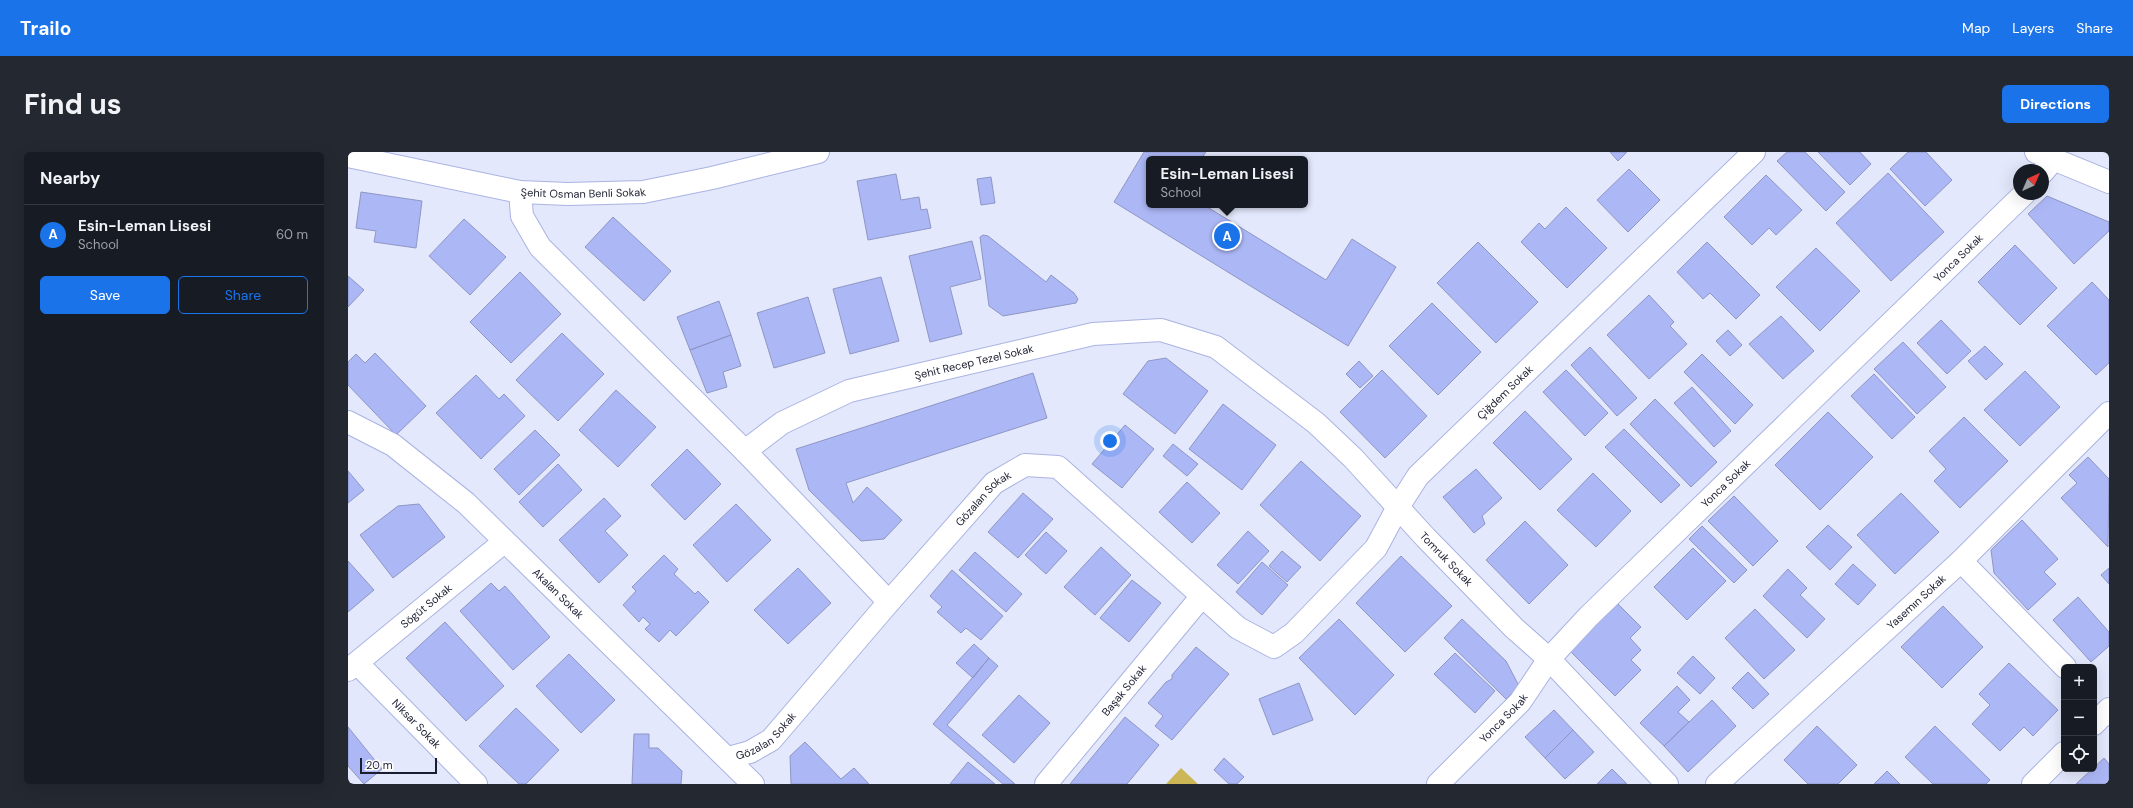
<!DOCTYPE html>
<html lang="en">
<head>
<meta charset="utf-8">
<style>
	:root { --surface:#171b24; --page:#242831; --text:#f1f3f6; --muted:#9ea1a6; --line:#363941; --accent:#1a73e8 }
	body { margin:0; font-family:"DM Sans",sans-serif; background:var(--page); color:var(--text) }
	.controls { position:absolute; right:12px; bottom:12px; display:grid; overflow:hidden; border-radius:6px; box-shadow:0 4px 16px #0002 }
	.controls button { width:36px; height:36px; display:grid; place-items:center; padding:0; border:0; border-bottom:1px solid var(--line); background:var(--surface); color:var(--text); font:20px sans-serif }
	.compass { position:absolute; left:1665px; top:12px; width:36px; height:36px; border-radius:50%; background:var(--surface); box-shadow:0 4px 16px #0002; rotate:44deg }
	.scale { position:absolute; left:12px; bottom:10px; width:77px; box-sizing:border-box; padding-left:4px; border:2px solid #1c1e30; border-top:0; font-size:11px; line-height:14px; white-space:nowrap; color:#1c1e30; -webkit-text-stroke:3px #fff; paint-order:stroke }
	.you { position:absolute; left:762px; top:289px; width:14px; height:14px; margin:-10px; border:3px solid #fff; border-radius:50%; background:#1a73e8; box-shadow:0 0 0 6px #1a73e833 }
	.badge { display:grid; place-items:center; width:26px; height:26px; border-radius:50%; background:var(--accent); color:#fff; font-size:13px; font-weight:700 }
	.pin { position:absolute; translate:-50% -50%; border:2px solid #fff; box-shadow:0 1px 4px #0006 }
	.popup { position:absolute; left:798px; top:4px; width:162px; height:52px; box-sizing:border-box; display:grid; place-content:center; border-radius:6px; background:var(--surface); filter:drop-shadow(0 1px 3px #0005); font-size:13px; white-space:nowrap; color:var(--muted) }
	.popup b { font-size:15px; color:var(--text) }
	.popup::after { content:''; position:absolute; left:50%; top:100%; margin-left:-8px; border:8px solid transparent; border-top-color:var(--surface) }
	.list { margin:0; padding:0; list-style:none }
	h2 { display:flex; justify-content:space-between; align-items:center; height:52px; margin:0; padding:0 16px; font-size:17px }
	h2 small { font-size:13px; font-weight:400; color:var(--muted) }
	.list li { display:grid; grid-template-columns:26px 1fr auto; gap:12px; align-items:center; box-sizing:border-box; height:60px; padding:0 16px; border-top:1px solid var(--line) }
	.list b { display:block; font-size:15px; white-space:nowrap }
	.list p { margin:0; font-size:13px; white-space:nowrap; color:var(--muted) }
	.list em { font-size:13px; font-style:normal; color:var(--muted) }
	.actions { display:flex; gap:8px; padding:12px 16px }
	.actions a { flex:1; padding:9px 0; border:1px solid var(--accent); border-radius:6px; text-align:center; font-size:14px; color:var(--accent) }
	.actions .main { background:var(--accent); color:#fff }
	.icon { flex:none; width:22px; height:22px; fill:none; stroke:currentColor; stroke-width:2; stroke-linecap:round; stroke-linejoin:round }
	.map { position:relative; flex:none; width:1761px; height:632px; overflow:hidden; border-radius:6px }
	header { display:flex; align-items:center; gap:24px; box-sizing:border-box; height:56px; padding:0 20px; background:var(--accent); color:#fff }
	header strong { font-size:19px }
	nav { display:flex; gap:22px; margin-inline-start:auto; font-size:14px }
	.intro { display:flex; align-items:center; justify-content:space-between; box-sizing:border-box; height:96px; padding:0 24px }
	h1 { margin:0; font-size:28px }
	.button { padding:10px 18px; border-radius:6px; background:var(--accent); color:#fff; font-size:14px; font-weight:700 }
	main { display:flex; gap:24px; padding:0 24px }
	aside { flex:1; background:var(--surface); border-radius:6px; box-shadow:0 4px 16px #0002 }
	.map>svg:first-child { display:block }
	.green { fill:#ccb655 }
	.building { fill:#acb7f6; stroke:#8e96c4 }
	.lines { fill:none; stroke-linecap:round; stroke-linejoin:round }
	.minor-casing { stroke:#aab3e2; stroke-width:24 }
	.major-casing { stroke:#aab3e2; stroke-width:24 }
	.minor { stroke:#fff; stroke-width:22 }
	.major { stroke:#fff; stroke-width:22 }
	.labels { text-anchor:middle; stroke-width:3; stroke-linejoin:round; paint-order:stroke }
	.street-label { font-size:11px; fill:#1c1e30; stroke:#fff }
</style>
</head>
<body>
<header>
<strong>Trailo</strong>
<nav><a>Map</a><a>Layers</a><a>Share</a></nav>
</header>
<div class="intro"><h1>Find us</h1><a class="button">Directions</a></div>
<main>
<aside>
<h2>Nearby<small></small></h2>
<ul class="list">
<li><span class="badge">A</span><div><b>Esin-Leman Lisesi</b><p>School</p></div><em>60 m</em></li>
</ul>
<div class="actions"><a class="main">Save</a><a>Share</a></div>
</aside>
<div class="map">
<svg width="1761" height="632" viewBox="0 0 1761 632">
	<rect width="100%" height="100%" fill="#e4e8fc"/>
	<path class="green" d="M833 616 850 632H818Z"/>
	<path class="building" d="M796 0H858L853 7H801V53H856L978 128 1004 87 1048 115 1000 194 766 50Z
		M1262 0H1279L1270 9Z
		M1439 0H1457L1497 40 1478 59 1429 9Z
		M1470 0H1512L1523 12 1502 33Z
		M1560 0H1578L1604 28 1577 54 1542 17Z
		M1281 17 1312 48 1280 80 1249 48Z
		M1540 21 1596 80 1543 129 1488 71Z
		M548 22 553 48 571 45 573 58 579 57 583 76 520 88 509 29Z
		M1418 23 1454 58 1428 83 1421 76 1404 93 1376 65Z
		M643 25 647 51 633 53 629 27Z
		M13 40 74 49 68 96 26 90 28 79 8 76Z
		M1699 44 1761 70V79L1726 112 1680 62Z
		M1218 55 1259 96 1219 136 1173 90 1191 71 1197 77Z
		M265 65 323 119 296 149 237 95Z
		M116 67 158 105 122 143 81 104Z
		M635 83 640 84 698 130 703 123 726 141 730 147 728 151 655 164 641 154 632 85Z
		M624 89 633 127 602 135 614 182 582 190 561 104Z
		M1130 90 1190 150 1148 191 1089 131Z
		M1359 90 1412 143 1388 167 1362 141 1355 147 1329 120Z
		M1667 93 1709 136 1672 173 1630 130Z
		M1468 96 1512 139 1472 179 1428 135Z
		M172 120 213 162 163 211 122 170Z
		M0 124 16 138 0 155Z
		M533 125 551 189 502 202 485 137Z
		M1744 130 1761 148V211L1748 223 1699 174Z
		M1301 143 1326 170 1322 174 1339 192 1301 227 1259 183Z
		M460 145 477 201 426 216 409 161Z
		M371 149 383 183 342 198 329 165Z
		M1084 151 1133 200 1090 243 1041 194Z
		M1433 164 1466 199 1435 227 1401 192Z
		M1593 168 1623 199 1599 222 1569 191Z
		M1380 178 1394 193 1382 204 1368 189Z
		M214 181 256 222 210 269 168 228Z
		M383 183 393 214 375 220 379 235 359 241 342 198Z
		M1555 190 1598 235 1569 262 1526 217Z
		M1637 194 1655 212 1638 228 1620 209Z
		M1242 195 1289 246 1269 264 1223 213Z
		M27 201 78 254 48 283 0 233V210L8 202 17 211Z
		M1354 202 1405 253 1387 272 1336 220Z
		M818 206 860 239 827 282 775 242 800 209Z
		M1011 209 1025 224 1012 236 998 222Z
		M1034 218 1079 264 1037 306 992 260Z
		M1218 218 1260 261 1237 284 1195 240Z
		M1677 219 1712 255 1672 294 1636 258Z
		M685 221 699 266 498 331 505 351 519 335 554 368 536 387 513 389 461 338 448 297Z
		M1526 222 1567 265 1544 287 1503 244Z
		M128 223 151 247 156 242 177 264 133 307 88 261Z
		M1344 235 1383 279 1366 295 1326 251Z
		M268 238 308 275 270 315 231 278Z
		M1307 247 1369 310 1343 335 1282 272Z
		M875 252 928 293 894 338 841 297Z
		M1177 259 1224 307 1192 338 1145 291Z
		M1480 260 1525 305 1472 358 1427 313Z
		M1616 265 1660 309 1612 356 1586 329 1598 317 1581 299Z
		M777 273 806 297 774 336 744 312Z
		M1276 277 1332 333 1313 351 1257 295Z
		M187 278 212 303 171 343 146 317Z
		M825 292 850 312 839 324 815 304Z
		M339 297 373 332 337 368 303 333Z
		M1740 305 1761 327 1760 395 1713 346 1729 331 1721 323Z
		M953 309 1013 364 972 409 912 353Z
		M210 312 234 338 195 375 171 350Z
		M1128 317 1154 346 1134 364 1137 372 1126 381 1095 345Z
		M0 319 16 338 0 351Z
		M1245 321 1283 359 1248 395 1209 358Z
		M839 330 872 361 844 391 811 360Z
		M675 341 705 367 670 406 640 380Z
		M1553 341 1591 380 1547 422 1509 383Z
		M1386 344 1430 389 1405 414 1360 369Z
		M256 346 273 364 257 379 280 403 251 431 211 388Z
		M71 352 97 385 45 426 12 383 50 354Z
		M388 352 423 388 379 430 345 393Z
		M1674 368 1710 407 1696 420 1708 432 1680 458 1646 421 1643 398Z
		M1177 369 1220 413 1181 452 1138 408Z
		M1480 373 1504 395 1482 418 1458 395Z
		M1354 374 1399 418 1386 431 1341 387Z
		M900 379 921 399 890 432 869 413Z
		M698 380 719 399 698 422 677 403Z
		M753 395 783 423 747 463 716 435Z
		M1345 396 1378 429 1339 468 1306 435Z
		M934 399 953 415 939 430 921 414Z
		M627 400 674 442 658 460 611 418Z
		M316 403 330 417 326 422 347 442 350 439 361 450 328 484 322 478 311 490 297 477 302 472 295 465 291 470 275 453 288 439 284 435Z
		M1053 404 1104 454 1057 500 1008 451Z
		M0 409 26 438 0 460Z
		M914 410 940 433 914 463 888 440Z
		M1505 412 1528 433 1510 453 1487 432Z
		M450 416 483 451 440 492 406 458Z
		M1761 416V432L1753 423Z
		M1440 417 1459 436 1452 443 1477 467 1459 486 1415 444Z
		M604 418 655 464 633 488 618 476 613 481 589 460 594 455 582 444Z
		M784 428 813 451 781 490 752 466Z
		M143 431 151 439 157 434 202 485 165 518 112 459Z
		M1730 445 1761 480V494L1743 510 1705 468Z
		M1269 451 1293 475 1282 486 1293 498 1283 508 1293 518 1267 544 1221 498Z
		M1595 454 1635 495 1594 536 1553 495Z
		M1407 457 1447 498 1416 527 1377 486Z
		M991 467 1046 523 1007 563 951 506Z
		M1114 467 1158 509 1171 534 1158 547 1096 486Z
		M97 470 156 534 118 569 58 506Z
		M626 492 641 506 625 526 608 511Z
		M848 495 881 522 824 588 807 574 815 564 800 551 818 530 824 527V523Z
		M1107 501 1147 539 1127 561 1086 522Z
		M221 502 267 548 233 581 188 534Z
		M1345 504 1367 526 1352 542 1329 521Z
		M641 506 650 514 599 573 667 632H655L585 572Z
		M1661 511 1710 558 1685 584 1676 575 1652 599 1624 572 1642 553 1631 542Z
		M1400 520 1421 542 1405 557 1384 536Z
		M951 531 965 568 925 583 911 547Z
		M1329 534 1342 548 1330 560 1341 570 1316 594 1292 571Z
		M671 543 702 571 666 611 634 583Z
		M1364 548 1388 574 1340 620 1316 594Z
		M168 556 211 598 178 632H171L131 594Z
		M1206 558 1225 578 1197 606 1177 585Z
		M777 565 811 593 779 632H722Z
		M1469 574 1509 613 1490 632H1460L1436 608Z
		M1587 574 1642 628 1638 632H1585L1557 605Z
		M0 575 34 617 16 632 0 614Z
		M1225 578 1246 600 1217 627 1197 606Z
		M286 582H301V596H310L334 619 333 632H284Z
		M457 590 493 627 506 616 521 632H443L442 604Z
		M876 606 896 625 889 632H881L866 618Z
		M1756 606 1761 612V632H1728Z
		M620 610 647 632H602Z
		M1264 617 1279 632H1249Z
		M1539 619 1552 632H1526Z"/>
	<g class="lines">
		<defs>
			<g id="minor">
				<path id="s1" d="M0 4 172 40 220 42 295 40 364 26 470 0"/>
				<path d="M1695 20 1706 7"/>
				<path d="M172 40 174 64 192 95 397 299 541 450"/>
				<path id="s2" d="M0 270 45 293 118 351 405 632"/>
				<path id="s3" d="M397 299 434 271 501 239 745 182 813 178 868 195 968 271 1005 306 1078 386 1166 476 1201 507 1319 632"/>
				<path d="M1613 409 1717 515"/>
				<path id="s4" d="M9 511 128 632"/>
				<path id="s5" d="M0 518 156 390"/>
				<path d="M1746 572 1761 557"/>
				<path id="s6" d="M380 606 402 600 423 588 541 450 646 331 677 313 710 315 890 476 926 495 946 481 1028 396 1050 355 1070 324 1406 0"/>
				<path id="s7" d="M698 632 854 444"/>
				<path id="s8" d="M1090 632 1172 550 1201 507 1241 464 1676 42"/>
				<path id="s9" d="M1369 632 1613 409 1761 261"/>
				<path d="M1685 632 1716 601"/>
			</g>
			<path id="major" d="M1688 0 1761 30"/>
		</defs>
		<use href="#minor" class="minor-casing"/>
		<use href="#major" class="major-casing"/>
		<use href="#minor" class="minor"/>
		<use href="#major" class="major"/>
	</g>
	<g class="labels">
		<g class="street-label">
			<text dy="4" stroke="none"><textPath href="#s1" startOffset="239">Şehit Osman Benli Sokak</textPath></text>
			<text dy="4" stroke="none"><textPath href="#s8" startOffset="741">Yonca Sokak</textPath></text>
			<text dy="4" stroke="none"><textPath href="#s3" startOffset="249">Şehit Recep Tezel Sokak</textPath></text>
			<text dy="4" stroke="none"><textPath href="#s6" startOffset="1085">Çiğdem Sokak</textPath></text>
			<text dy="4" stroke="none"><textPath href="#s8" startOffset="417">Yonca Sokak</textPath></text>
			<text dy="4" stroke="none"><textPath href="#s6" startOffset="369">Gözalan Sokak</textPath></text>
			<text dy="4" stroke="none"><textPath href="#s3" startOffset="811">Tomruk Sokak</textPath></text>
			<text dy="4" stroke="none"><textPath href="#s2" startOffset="273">Akalan Sokak</textPath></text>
			<text dy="4" stroke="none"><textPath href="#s9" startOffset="270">Yasemın Sokak</textPath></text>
			<text dy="4" stroke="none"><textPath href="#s5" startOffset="101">Sögüt Sokak</textPath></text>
			<text dy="4" stroke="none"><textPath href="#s7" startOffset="122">Başak Sokak</textPath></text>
			<text dy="4" stroke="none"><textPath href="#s8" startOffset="93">Yonca Sokak</textPath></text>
			<text dy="4" stroke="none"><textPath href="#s4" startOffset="85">Niksar Sokak</textPath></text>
			<text dy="4" stroke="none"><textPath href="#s6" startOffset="45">Gözalan Sokak</textPath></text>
		</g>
	</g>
</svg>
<div class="controls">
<button>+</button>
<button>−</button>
<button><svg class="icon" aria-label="locate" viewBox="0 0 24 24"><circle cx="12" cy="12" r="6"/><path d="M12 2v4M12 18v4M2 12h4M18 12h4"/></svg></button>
</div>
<svg class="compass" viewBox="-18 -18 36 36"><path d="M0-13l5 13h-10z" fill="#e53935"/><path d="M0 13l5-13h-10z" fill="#9ea1a6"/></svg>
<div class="scale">20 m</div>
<div class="you"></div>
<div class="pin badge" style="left:879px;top:84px">A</div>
<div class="popup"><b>Esin-Leman Lisesi</b>School</div>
</div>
</main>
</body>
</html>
